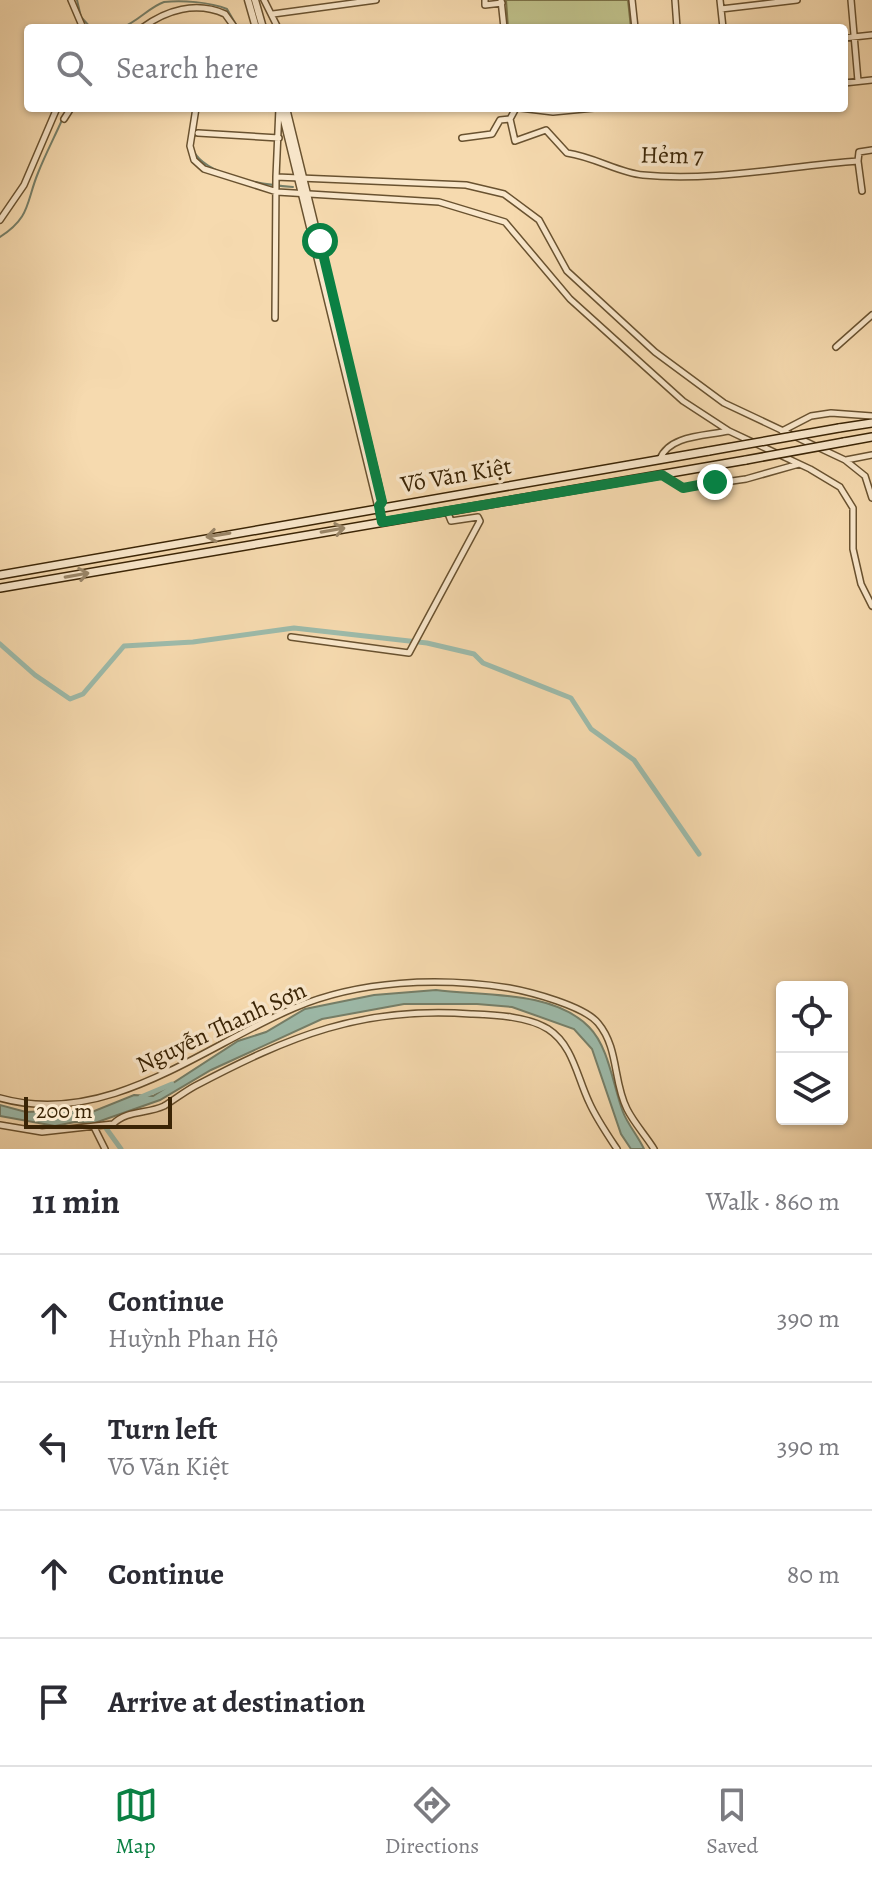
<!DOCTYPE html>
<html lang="en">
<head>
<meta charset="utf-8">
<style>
	:root { --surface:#fff; --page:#f2f2f3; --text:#2b2b33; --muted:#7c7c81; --line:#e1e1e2; --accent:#0b8043 }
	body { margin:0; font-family:Alegreya,serif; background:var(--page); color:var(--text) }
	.controls { position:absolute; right:24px; bottom:24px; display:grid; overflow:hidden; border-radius:8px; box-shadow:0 2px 6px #0004 }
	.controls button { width:72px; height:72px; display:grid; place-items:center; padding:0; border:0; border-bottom:2px solid var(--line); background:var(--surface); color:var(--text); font:40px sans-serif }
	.scale { position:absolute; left:24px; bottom:20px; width:148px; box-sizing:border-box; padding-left:8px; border:4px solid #3a2405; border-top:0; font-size:22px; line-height:28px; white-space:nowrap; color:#3a2405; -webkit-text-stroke:6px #f9e7cb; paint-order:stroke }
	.stop { position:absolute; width:24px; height:24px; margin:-18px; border:6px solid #0b8043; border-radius:50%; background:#fff }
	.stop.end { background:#0b8043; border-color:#fff; box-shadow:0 2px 8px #0008 }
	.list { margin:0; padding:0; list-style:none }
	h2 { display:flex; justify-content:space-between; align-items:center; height:104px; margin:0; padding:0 32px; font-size:34px }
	h2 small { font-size:26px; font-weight:400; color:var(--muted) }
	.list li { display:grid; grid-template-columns:52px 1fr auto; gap:24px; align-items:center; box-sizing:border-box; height:128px; padding:0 32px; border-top:2px solid var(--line) }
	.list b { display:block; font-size:30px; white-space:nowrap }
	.list p { margin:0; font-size:26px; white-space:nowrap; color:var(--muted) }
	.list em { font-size:26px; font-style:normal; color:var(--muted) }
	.icon { flex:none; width:44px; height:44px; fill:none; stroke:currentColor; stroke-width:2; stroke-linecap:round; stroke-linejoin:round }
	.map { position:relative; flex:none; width:872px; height:1149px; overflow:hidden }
	.search { position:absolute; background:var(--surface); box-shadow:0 2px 6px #0004; left:24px; right:24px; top:24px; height:88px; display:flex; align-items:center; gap:20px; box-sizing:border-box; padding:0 28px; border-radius:8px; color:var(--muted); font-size:30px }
	.sheet { height:616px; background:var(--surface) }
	nav { display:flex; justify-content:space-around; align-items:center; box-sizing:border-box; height:112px; border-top:2px solid var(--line); background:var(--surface); font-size:22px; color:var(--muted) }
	nav a { display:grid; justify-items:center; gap:4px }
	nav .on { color:var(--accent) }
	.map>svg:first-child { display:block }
	.green { fill:#bebf89; stroke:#7c7247; stroke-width:2 }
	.water { fill:#9dbbab; stroke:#757f69; stroke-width:2 }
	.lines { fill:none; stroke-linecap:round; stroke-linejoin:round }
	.stream { stroke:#757f69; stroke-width:2 }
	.canal { stroke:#9dbbab; stroke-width:5 }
	.minor-casing { stroke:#695230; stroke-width:8 }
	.tertiary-casing { stroke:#695230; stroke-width:9 }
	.secondary-casing { stroke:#3a2405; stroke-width:10 }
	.minor { stroke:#f9e7cb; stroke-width:5 }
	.tertiary { stroke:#f9e7cb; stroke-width:6 }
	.secondary { stroke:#f9e7cb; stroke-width:7 }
	.secondary-bridge-casing { stroke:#3a2405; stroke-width:10; stroke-linecap:butt }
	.secondary-bridge { stroke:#f9e7cb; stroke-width:7 }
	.oneway { stroke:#9a8668 }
	.route { stroke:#0b8043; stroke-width:10 }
	.labels { text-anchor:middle; stroke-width:7; stroke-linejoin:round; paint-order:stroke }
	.street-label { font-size:24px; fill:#3a2405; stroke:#f9e7cb }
</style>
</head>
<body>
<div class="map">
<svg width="872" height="1149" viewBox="0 0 872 1149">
	<rect width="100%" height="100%" fill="#f6daaf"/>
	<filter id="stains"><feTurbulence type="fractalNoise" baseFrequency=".0025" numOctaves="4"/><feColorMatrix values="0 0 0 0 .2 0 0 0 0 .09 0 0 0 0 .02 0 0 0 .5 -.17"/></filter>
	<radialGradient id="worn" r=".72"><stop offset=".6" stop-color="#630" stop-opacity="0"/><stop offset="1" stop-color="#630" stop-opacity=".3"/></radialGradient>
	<path class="green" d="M506 0H628L631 28H508Z"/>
	<path class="water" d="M436 990C483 996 553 990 589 1027 609 1047 613 1086 623 1112 628 1125 638 1136 644 1149H631L621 1134 592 1049 574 1029 512 1007 477 1004H404L322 1019 211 1070 160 1100 92 1124 75 1122 55 1126 0 1116V1105L26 1112 70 1110 87 1114 134 1095 153 1096 238 1041 266 1032 305 1009 374 995Z"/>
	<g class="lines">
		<path class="stream" d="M77 0 81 17 91 28
			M121 28C138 22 149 7 164 2 182 0 210 2 227 9L238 28
			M193 150C206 177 265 185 293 187
			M0 237C31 217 26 202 38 173 45 155 54 138 62 120"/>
		<path class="canal" d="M0 644 35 675 70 699 83 694 124 646 193 642 294 628 427 643 474 654 483 663 571 698 591 729 634 760 699 854
			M141 1097 172 1084
			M103 1124 121 1149"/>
		<defs>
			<path id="minor" d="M71 0 83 28
				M264 0 278 28
				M485 0V5L502 3
				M501 0 504 28
				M632 0 635 28
				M675 0 677 28
				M720 0 723 28
				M851 0 858 81
				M721 9 797 0
				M273 14 376 0
				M142 28C166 10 196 1 225 14L235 28
				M844 38 872 35
				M844 83 872 80
				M196 108 190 146 194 160 204 169 277 192 439 202 505 222 570 299 683 401 729 431 810 469 840 487 853 508V549L861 584 872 606
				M279 108 276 177 466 185 504 194 539 220 567 271 655 352 724 403 845 460 865 476 872 498
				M520 108 553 112 594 108
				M64 119 71 108
				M510 119 516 108
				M198 133 279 138
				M462 138 492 134 500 120 510 119 515 141 546 130 567 153C595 157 619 173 643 175 713 182 788 166 858 161L859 152 872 150
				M858 161 862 191
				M0 220 24 185 57 108
				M275 318 276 177
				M836 347 872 315
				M782 431 811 416 831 413 872 416
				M660 459C669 435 706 436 728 431
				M846 460 872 455
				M662 475 683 488 746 479 799 464
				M291 637 409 653 480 521 478 517 451 521 447 511
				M0 1098C107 1128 202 1047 294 1008 360 980 439 977 509 988 531 992 584 1006 598 1023 619 1048 613 1082 627 1109 634 1123 646 1136 654 1149
				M0 1125 42 1132 113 1124C127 1110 147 1114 164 1106 174 1100 184 1092 195 1086 290 1036 362 1006 471 1014 495 1015 527 1016 548 1029 573 1045 577 1077 589 1102 596 1118 607 1134 617 1149
				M94 1127 105 1149"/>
			<path id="tertiary" d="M248 0 256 28
				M255 0 263 28
				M281 108 382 522
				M286 108 377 480 382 502 379 506"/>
			<path id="secondary" d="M839 428 872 423
				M844 442 872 437
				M0 575 709 451
				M0 588 746 460"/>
		</defs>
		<use href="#minor" class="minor-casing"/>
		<use href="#tertiary" class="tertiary-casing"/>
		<use href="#secondary" class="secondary-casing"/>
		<use href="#minor" class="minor"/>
		<use href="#tertiary" class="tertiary"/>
		<use href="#secondary" class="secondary"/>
		<defs>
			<path id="secondary-bridge" d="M709 451 839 428
				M746 460 844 442"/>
		</defs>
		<use href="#secondary-bridge" class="secondary-bridge-casing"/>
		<use href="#secondary-bridge" class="secondary-bridge"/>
	</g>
	<defs><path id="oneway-shaft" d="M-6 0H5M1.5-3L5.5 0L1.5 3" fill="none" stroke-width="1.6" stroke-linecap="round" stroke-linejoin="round" transform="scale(2)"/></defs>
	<g class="oneway">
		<use href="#oneway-shaft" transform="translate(333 530) rotate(-10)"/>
		<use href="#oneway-shaft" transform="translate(218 535) rotate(171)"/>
		<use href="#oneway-shaft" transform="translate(77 575) rotate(-10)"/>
	</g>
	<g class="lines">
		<path class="route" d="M320 241 382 502 379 506 382 522 662 475 683 488 715 482"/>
	</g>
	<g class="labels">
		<g class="street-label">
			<text transform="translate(672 155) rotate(1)" y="8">Hẻm 7</text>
			<text transform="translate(456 475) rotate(-10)" y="8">Võ Văn Kiệt</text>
			<text transform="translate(221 1027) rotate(-25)" y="8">Nguyễn Thanh Sơn</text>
		</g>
	</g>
	<rect width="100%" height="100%" filter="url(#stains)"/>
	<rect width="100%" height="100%" fill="url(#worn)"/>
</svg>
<div class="controls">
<button><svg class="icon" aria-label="locate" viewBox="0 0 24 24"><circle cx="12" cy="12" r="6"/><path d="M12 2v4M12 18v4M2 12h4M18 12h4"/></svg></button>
<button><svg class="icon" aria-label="layers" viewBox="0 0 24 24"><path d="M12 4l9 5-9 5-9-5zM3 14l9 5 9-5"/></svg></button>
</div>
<div class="scale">200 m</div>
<div class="stop" style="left:320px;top:241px"></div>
<div class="stop end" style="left:715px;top:482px"></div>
<div class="search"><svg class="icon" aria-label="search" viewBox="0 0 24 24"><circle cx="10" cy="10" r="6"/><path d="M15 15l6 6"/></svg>Search here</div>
</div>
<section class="sheet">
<h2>11 min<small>Walk · 860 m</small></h2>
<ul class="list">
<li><svg class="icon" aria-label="ahead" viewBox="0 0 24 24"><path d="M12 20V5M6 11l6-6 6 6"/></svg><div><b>Continue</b><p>Huỳnh Phan Hộ</p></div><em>390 m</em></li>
<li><svg class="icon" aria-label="left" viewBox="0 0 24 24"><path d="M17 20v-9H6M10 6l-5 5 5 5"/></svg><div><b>Turn left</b><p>Võ Văn Kiệt</p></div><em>390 m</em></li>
<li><svg class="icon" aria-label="ahead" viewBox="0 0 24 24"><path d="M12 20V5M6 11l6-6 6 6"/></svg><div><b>Continue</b></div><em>80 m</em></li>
<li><svg class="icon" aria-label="arrive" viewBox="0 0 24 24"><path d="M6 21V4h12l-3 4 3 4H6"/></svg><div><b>Arrive at destination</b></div></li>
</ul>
</section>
<nav>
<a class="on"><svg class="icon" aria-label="map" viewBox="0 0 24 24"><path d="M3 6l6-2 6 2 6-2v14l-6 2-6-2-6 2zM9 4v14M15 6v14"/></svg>Map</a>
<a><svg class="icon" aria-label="directions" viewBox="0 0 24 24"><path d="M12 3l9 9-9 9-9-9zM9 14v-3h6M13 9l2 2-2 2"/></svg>Directions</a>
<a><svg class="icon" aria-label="saved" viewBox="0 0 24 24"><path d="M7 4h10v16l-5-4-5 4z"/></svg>Saved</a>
</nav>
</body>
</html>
